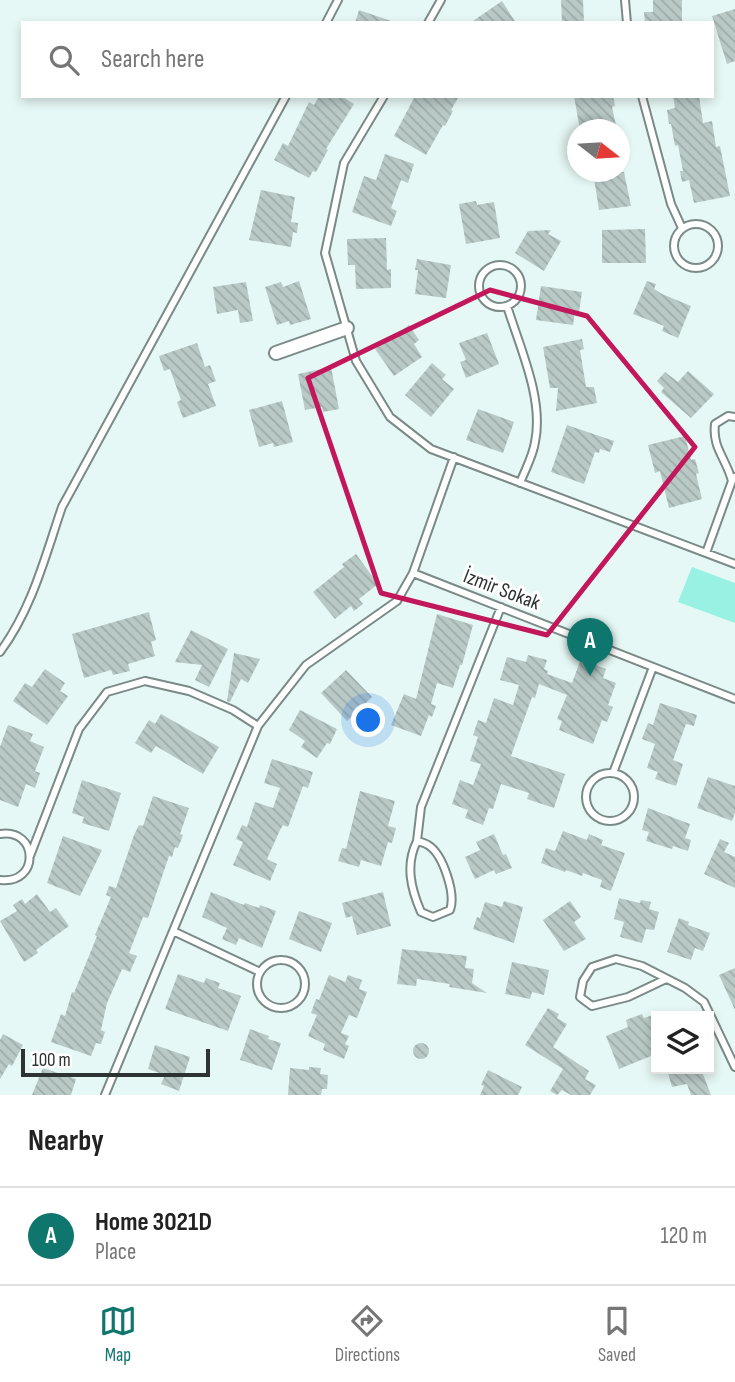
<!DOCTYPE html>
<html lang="en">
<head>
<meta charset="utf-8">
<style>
	:root { --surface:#fff; --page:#f6f6f6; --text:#222; --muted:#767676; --line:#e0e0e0; --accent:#0f766e }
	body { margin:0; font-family:"Sofia Sans Condensed",sans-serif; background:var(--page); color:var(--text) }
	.controls { position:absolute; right:21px; bottom:21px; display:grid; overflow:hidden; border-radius:0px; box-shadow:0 4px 10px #0003 }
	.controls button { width:63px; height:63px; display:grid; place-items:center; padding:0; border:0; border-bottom:2px solid var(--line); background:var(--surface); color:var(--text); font:35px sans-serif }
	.compass { position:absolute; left:567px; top:119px; width:63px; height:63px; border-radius:50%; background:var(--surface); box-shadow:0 4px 10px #0003; rotate:107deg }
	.scale { position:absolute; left:21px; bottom:18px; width:189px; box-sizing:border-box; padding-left:7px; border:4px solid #2c3332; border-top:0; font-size:19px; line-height:24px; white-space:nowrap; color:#2c3332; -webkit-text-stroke:5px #fff; paint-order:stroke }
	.you { position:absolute; left:369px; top:721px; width:24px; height:24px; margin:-18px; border:5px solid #fff; border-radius:50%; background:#1a73e8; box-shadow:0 0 0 10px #1a73e833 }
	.badge { display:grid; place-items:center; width:46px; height:46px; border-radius:50%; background:var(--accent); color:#fff; font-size:23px; font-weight:700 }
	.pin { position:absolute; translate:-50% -58px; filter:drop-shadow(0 2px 4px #0008) }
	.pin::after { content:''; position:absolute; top:37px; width:24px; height:21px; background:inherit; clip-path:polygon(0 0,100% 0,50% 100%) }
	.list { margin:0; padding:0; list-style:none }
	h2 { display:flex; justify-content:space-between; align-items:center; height:91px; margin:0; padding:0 28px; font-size:30px }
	h2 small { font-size:23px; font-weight:400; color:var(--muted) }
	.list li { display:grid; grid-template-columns:46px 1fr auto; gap:21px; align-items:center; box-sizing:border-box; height:98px; padding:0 28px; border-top:2px solid var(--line) }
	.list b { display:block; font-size:26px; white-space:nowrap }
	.list p { margin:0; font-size:23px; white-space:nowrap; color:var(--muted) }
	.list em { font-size:23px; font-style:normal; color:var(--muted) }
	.icon { flex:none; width:38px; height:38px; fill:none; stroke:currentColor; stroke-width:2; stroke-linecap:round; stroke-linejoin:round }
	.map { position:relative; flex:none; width:735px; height:1095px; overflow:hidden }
	.search { position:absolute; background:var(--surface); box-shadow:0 4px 10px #0003; left:21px; right:21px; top:21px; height:77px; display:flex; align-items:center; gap:18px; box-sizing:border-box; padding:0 24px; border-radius:0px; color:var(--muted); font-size:26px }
	.sheet { height:189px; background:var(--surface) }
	nav { display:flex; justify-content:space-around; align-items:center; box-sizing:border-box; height:98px; border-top:2px solid var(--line); background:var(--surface); font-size:19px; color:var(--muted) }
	nav a { display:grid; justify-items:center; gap:4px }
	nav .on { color:var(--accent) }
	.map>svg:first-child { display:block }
	.park { fill:#99f1e3 }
	.building { fill:url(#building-back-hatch) }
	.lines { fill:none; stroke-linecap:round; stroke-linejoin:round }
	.lane-casing { stroke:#7a8a87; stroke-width:10 }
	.street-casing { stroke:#7a8a87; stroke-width:16 }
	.lane { stroke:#fff; stroke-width:6 }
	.street { stroke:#fff; stroke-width:12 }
	.marked { fill:none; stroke:#c2185b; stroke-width:5; stroke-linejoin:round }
	.labels { text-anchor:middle; stroke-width:6; stroke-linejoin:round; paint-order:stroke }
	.street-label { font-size:21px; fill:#2c3332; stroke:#fff }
</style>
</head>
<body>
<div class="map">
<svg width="735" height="1095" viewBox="0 0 735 1095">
	<defs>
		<pattern id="building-back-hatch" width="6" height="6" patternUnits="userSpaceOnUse" patternTransform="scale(1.75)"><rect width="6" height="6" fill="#b8c9c6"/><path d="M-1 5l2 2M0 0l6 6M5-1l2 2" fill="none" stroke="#9eadab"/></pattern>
	</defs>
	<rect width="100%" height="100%" fill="#e6f8f5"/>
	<path class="park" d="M692 567 735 583V623L678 602Z"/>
	<path class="building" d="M561 0H583L584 23H562Z
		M653 0H682V23H645L644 12H653Z
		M502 1 516 23H470Z
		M735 9V61L727 64 712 16Z
		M359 10 391 21V23H355Z
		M319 96H341L354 104 326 149 328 150 316 172 313 171 309 178 274 160 283 143 288 146 309 102 314 105Z
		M415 96H459L451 110 453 111 445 126 443 125 426 155 394 136Z
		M574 96H613L615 106 612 107 617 130H580Z
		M673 96H699L703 123 712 121 716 147 720 146 730 196 694 203 689 180 682 182 680 171H683L678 145 675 146 671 124H669L667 110 675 108Z
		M385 154 414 164 408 183 401 180 391 208 397 211 391 226 352 212 364 176 376 180Z
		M593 172H624L631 206 599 210Z
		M261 190 295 197 291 222 298 223 297 233 293 232 291 247 249 240Z
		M476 201 477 205 494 202 500 238 466 244 459 204Z
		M645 229 646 263H602V230Z
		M551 230 548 234 561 241 544 271 515 253 528 231Z
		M386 238 387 270 391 269V288L356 289 355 265H348L347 239Z
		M417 259 451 265 446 298 415 294 418 270H415Z
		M299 281 311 319 290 325 289 321 277 325 265 287 281 282 283 287Z
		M647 281 656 284 654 289 662 294 691 306 678 338 662 331 664 326 633 314Z
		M246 282 253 321 240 323 238 310 217 314 213 287Z
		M541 286 582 292 579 312 575 311 573 325 536 320Z
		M409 325 419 340 414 344 422 357 394 376 375 349Z
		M487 333 499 364 466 378 460 362 466 360 459 343Z
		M582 339 584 349 580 350 586 387H594L597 403 556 411 558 388H550L543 347Z
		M197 343 205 367 210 365 216 381 208 384 216 406 183 418 177 402 181 400 170 369 164 371 159 356Z
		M432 363 446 375 442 379 454 389 431 417 405 395Z
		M331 367 339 409 323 412 322 407 305 410 298 374Z
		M688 371 714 394 691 418 661 392 664 388 657 381 665 372 678 382Z
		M282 401 293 442 274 447 273 443 259 447 249 410Z
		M478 409 514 422 503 453 466 440Z
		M567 425 614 441 610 452 600 449 599 453 595 452 584 484 551 472Z
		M685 436 691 460 695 459 699 473 696 474 702 499 669 508 660 471 655 473 648 445Z
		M356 554 378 584 359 599 363 604 354 611 351 606 335 619 313 592 344 567 342 564Z
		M149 612 156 640 151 642 155 656 128 664 130 671 113 675 111 670 84 678 72 634Z
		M437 614 473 625 462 665H460L453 688 437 683 431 704 436 706 432 717 429 715 421 736 391 725 404 694 416 699Z
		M191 630 228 649 209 687 195 680 202 665 175 662Z
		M234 653 260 659 248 683 241 679 230 702 227 701Z
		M528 655 547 660 544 669 548 671 547 674 572 683 581 659 606 669 603 678 616 683 608 705 613 707 607 722 602 720 593 744 559 730 562 721 557 719 567 695 539 684 535 698 532 697 511 756 565 774 554 808 527 799 529 793 501 784 493 809 489 808 483 825 465 818 468 810 452 804 460 780 473 785 481 764 470 761 478 737 473 735 478 720 486 723 494 698 513 705 519 685 500 680 507 657 526 662Z
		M45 669 65 683 60 691 68 696 47 725 13 701 25 683 32 687Z
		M346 670 372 697 347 721 321 693Z
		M660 703 697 715 694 726 686 724 673 760 683 764 676 786 655 779 658 772 647 768 655 744 642 739 648 723 653 725Z
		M300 710 337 729 330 744 327 743 317 758 301 747 305 741 289 730Z
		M161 714 219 747 203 774 156 746 151 753 135 743 149 720 155 724Z
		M8 725 33 734 30 741 44 747 35 771 40 773 35 788 26 784 18 807 0 800V747Z
		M272 759 313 772 308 788 303 786 288 827 283 825 280 830 267 859 277 864 270 881 233 865 243 842 236 839 242 825 247 827 255 802 273 808 280 788 264 783Z
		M708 777 735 786V813L732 821 697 808Z
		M82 780 121 793 109 831 82 823 84 817 72 813Z
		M360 791 395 801 388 826 396 828 392 843 388 842 381 866 361 860 359 867 338 861 342 848 346 849Z
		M153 796 189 808 180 834 183 835 178 848 175 847 172 857 169 856 148 918 143 917 129 953 137 956 130 972 122 969 107 1003 101 1030 105 1032 101 1044 96 1043 91 1056 51 1042 61 1014 65 1016 72 992 74 993 97 936 95 935 111 897 106 895 109 886 116 888 134 835 139 825 143 826Z
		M648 808 690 824 685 838 691 840 688 851 673 846 672 849 646 841 649 832 642 830Z
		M563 831 587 840 589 834 603 840 601 845 625 853 611 891 600 887 602 880 583 873 582 876 566 870 565 872 541 863 546 848 555 851Z
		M494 834 503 855 506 854 512 868 496 874 494 870 475 879 465 857 480 850 476 842Z
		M63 836 102 850 80 896 47 883Z
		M720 839 729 843 724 852 735 857V888L704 874Z
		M211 892 244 905 245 903 259 908 260 905 276 911 262 948 239 938 236 945 222 939 227 928 202 917Z
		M383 892 391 926 357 935 352 916 346 918 342 903Z
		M37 894 50 912 56 908 69 926 36 950 38 953 24 962 0 921 17 911 13 905 22 899 25 904Z
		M619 898 640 903 641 900 651 902 649 909 659 912 654 930 646 929 642 943 620 937 624 922 614 919Z
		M504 901 523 907 514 943 473 929 477 917 480 918 485 902 502 907Z
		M570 901 581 917 574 922 586 939 564 951 543 920Z
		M299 911 332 923 321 952 289 939Z
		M679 918 689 922 688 925 710 933 703 951 695 948 691 960 667 952Z
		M402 949 467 956 465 968 474 969 472 983 487 993 449 987 450 984 417 979 416 986 397 984Z
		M512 962 549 970 544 995 532 992 530 999 505 994Z
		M735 968V1010L719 975Z
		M178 974 204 983 206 978 220 983 218 988 241 996 228 1031 165 1009Z
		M329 975 345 982 348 975 362 980 359 989 367 992 357 1018 349 1015 341 1033 349 1036 345 1044 349 1046 344 1059 323 1050 325 1044 308 1036 317 1015 311 1013 316 999 319 1000Z
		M548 1008 559 1014 557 1018 567 1024 553 1047 589 1071 585 1079 596 1085 590 1095H571L562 1090 557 1095 550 1091 563 1069 525 1045Z
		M642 1014 644 1018 656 1014V1054L619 1069 606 1036 628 1027 626 1020Z
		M250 1029 269 1036 268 1039 281 1043 272 1070 240 1060Z
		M3 1034 23 1045 12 1066 9 1064 0 1079V1040Z
		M413 1051a8 8 0 1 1 16 0a8 8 0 1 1-16 0Z
		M155 1045 190 1057 179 1091 161 1084 165 1075 148 1069Z
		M309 1067 321 1068 320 1074 328 1075 327 1089H322L321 1095H288L290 1068 309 1070Z
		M43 1068 76 1079 71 1095H32Z
		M678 1069H701L711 1095H691L687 1084 672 1087 668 1073Z
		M488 1070 522 1087 518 1095H480L484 1086 481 1085Z"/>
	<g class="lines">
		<defs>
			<path id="lane" d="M625 0 627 23
				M326 23 338 0
				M428 23 441 0
				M384 96 344 163 325 253 356 361 390 417 431 449 735 564
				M642 96 671 204 682 228
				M674 246a22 22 0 1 1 44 0a22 22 0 1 1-44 0Z
				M479 286a21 21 0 1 1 42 0a21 21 0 1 1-42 0Z
				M507 306C520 348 544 399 535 442 533 456 525 470 520 483
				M735 417 728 416 715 424C712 448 726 458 732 481L735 477
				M706 553 732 481
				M413 573 735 699
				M0 652C32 609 45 557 62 507L286 96
				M613 773 653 667
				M586 797a24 24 0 1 1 48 0a24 24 0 1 1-48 0Z
				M0 834C39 828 40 885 0 880
				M417 841 421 807 501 607
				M417 841C421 842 425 843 428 845 443 854 456 894 450 910L433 917 421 912C411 889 405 865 417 841Z
				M30 856 79 729 107 692 145 681 189 691 233 710 258 726
				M173 931 260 972
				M257 984a24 24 0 1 1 48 0a24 24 0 1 1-48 0Z
				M666 979 628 997 592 1006 580 997 583 981 592 967 616 959 642 966 685 988 704 1002 735 1067
				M105 1095 258 726 306 665 397 601 413 573 454 457"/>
			<path id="street" d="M276 353 347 328"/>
		</defs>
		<use href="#lane" class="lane-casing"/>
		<use href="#street" class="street-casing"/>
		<use href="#lane" class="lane"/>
		<use href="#street" class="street"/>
	</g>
	<path class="marked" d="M490 290 587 316 695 447 547 635 381 593 308 378Z"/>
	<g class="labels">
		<g class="street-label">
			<text transform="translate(502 589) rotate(21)" y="7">İzmir Sokak</text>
		</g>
	</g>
</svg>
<div class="controls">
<button><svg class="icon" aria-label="layers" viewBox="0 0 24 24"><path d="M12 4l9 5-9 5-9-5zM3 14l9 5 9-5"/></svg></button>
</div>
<svg class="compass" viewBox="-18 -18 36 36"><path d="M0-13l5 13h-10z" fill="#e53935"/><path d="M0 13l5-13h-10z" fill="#767676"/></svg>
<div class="scale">100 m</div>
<div class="you"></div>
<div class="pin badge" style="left:590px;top:676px">A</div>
<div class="search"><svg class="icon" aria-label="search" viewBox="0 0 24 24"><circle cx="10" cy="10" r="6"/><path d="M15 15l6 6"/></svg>Search here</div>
</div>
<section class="sheet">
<h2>Nearby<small></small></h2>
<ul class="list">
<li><span class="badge">A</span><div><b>Home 3021D</b><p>Place</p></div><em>120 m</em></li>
</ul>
</section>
<nav>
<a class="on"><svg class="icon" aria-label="map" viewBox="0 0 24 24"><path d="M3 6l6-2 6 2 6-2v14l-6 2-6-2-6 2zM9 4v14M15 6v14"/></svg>Map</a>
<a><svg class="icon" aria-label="directions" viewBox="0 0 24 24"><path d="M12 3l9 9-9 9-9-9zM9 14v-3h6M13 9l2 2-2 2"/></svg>Directions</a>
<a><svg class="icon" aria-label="saved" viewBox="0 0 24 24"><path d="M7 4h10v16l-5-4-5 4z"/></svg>Saved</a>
</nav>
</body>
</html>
